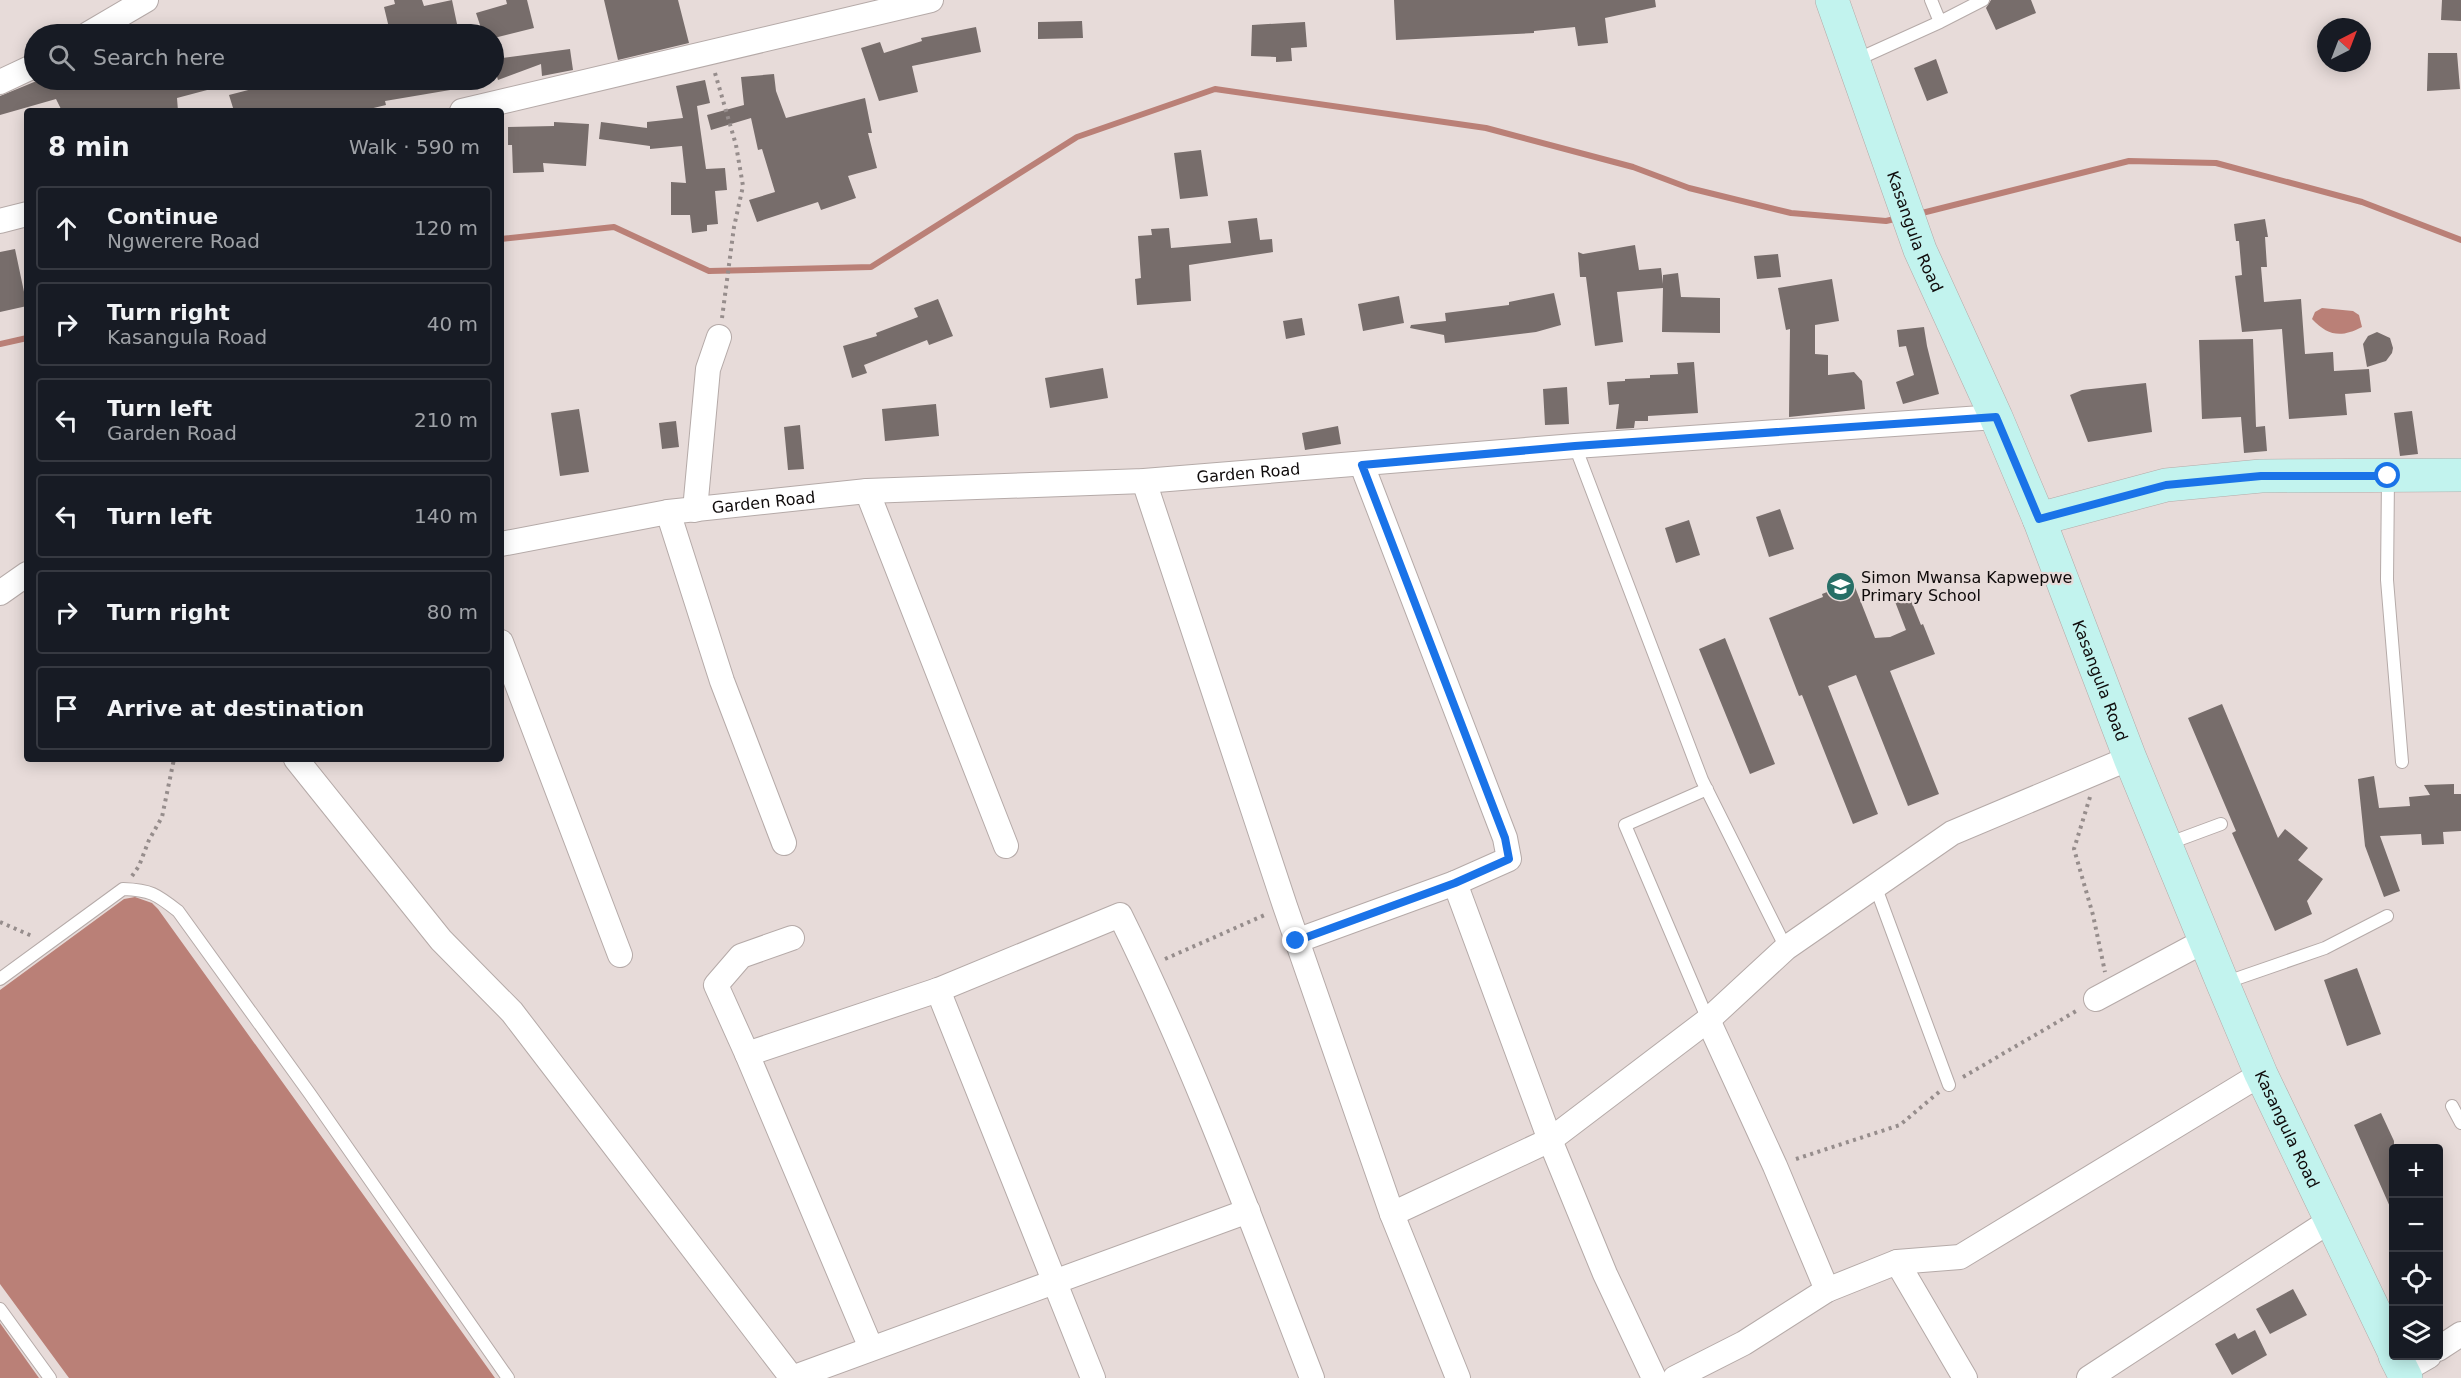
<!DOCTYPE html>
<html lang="en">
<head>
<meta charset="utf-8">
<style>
	:root { --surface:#171b24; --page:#20242c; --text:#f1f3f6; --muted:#9ea1a6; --line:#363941 }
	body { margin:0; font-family:"DejaVu Sans",sans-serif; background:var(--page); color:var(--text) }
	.controls { position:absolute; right:18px; bottom:18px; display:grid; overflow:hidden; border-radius:6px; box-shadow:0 3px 15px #0003 }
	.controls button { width:54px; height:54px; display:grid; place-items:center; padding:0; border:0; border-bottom:2px solid var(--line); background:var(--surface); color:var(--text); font:30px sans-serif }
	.compass { position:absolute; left:2317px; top:18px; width:54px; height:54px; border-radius:50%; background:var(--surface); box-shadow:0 3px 15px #0003; rotate:42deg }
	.stop { position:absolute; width:18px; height:18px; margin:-14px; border:4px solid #1a73e8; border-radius:50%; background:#fff }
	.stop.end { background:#1a73e8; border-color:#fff; box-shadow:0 2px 6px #0008 }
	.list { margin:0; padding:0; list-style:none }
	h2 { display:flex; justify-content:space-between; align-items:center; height:78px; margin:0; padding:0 24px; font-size:26px }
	h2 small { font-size:20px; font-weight:400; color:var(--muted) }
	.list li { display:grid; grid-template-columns:39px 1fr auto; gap:18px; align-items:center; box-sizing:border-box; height:84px; margin:0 12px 12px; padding:0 12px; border:2px solid var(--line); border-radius:6px }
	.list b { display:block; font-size:22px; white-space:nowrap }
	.list p { margin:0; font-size:20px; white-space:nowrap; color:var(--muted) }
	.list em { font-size:20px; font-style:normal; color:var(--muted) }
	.icon { flex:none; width:33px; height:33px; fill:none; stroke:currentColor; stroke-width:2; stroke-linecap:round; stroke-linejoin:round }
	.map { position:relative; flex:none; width:2461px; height:1378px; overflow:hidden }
	.search { position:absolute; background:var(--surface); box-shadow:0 3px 15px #0003; left:24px; top:24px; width:480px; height:66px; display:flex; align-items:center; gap:15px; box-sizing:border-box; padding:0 21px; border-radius:33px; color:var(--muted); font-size:22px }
	.panel { position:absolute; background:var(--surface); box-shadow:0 3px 15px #0003; left:24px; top:108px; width:480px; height:654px; border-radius:6px }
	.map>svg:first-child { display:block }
	.water { fill:#ba8077 }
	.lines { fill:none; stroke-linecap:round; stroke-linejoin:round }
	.stream { stroke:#ba8077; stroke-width:6 }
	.building { fill:#776d6b }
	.lane-casing { stroke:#b5aaa8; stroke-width:14 }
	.street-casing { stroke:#b5aaa8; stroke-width:26 }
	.secondary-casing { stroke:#b5aaa8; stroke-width:34 }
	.path { stroke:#968d8c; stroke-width:4; stroke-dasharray:3 4.5; stroke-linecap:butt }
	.lane { stroke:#fff; stroke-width:12 }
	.street { stroke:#fff; stroke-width:24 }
	.secondary { stroke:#c2f3ee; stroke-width:33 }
	.route { stroke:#1a73e8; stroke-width:8 }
	.labels { text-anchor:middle; stroke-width:4.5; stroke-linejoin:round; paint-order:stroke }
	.street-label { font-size:16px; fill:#0f0b0b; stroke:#e7dbd9 }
	.poi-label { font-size:16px; fill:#0f0b0b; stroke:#e7dbd9; text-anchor:start }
</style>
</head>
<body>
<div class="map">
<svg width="2461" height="1378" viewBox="0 0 2461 1378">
	<rect width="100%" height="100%" fill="#e7dbd9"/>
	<path class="water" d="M2322 308 2353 311 2359 315 2362 327C2341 338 2328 336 2312 319L2315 312Z
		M135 897 152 903 158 909 495 1378H69L0 1284V990L124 899Z
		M0 1323 39 1378H0Z"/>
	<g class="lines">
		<path class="stream" d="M1918 214 2129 161 2216 163 2362 202 2461 240
			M501 239 614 227 709 271 871 267 1077 137 1215 89 1486 128 1633 167 1689 188 1791 213 1886 221 1899 218
			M0 344 27 338"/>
	</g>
	<path class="building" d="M394 0H422L424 6 452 0 457 24 429 30 430 34H402L401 30 390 32 384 7 395 4Z
		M506 0H527L534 28 494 38V34H483L476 13 507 4Z
		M604 0H678L689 43 618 60Z
		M1394 0H1655L1656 7 1605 18 1608 43 1578 46 1575 27 1534 31V33L1396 40Z
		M1991 0H2031L2036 13 1996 30 1986 8Z
		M2442 0H2461V21L2441 20Z
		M1082 21 1083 38 1038 39V22Z
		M1305 22 1307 47 1291 48 1292 61 1276 62V57L1251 56 1252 25Z
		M976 27 981 52 912 66 918 92 879 101 861 48 880 42 884 53 922 41 921 38Z
		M570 49 573 70 542 76 541 64 498 80 494 67V59Z
		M2428 53H2457L2460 89 2427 91Z
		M1936 59 1948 93 1927 101 1914 68Z
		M774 74 776 91 786 118 865 98 872 133H868L877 168 848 176 856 198 821 210 818 202 757 222 749 200 775 192 762 149 758 150 751 118 711 130 707 115 744 105 741 77Z
		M39 80H225L226 85 177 98 178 111H62L56 99 0 115V96Z
		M286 80H461L462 88 385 101 386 105 361 111H234L229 95Z
		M705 80 710 103 697 106 706 169 725 168 727 190 715 191 718 224 707 225V231L692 233 690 215H671V182L686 183 682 146 650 149V146L599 139 601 122 647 128V122L683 118 676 86Z
		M554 122 589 124 586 166 543 163 544 172 513 173 512 145H508V127L554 126Z
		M1201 150 1208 196 1180 199 1174 153Z
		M1257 218 1260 240 1272 239 1273 252 1189 265 1191 301 1137 305 1135 279 1141 278 1138 236 1152 235 1151 229 1169 228 1171 248 1231 243 1228 221Z
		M2265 219 2268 237H2265L2267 267H2261L2264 302 2301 299 2305 354 2333 352 2334 371 2369 369 2371 392 2345 394 2347 415 2289 419 2282 329 2242 332 2235 276 2242 275 2239 241H2236L2234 224Z
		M1635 245 1639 270 1661 268 1663 284V275L1678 273 1681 297 1720 298V333L1662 332 1663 288 1617 292 1623 342 1595 346 1586 277H1580L1578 252 1583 254Z
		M15 249 27 306 0 312V252Z
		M1778 254 1781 277 1757 279 1754 256Z
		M1832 279 1839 321 1815 325V354L1828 355V375L1854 372 1862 381 1865 409 1789 417 1790 329 1786 330 1778 288Z
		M1554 293 1561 325 1536 332 1445 343 1444 335 1410 328 1411 325 1446 321 1445 313 1509 305V302Z
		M1399 296 1404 323 1363 331 1358 304Z
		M938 299 953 336 929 345 927 340 864 365 867 373 852 378 843 346 877 336 876 333 918 317 914 308Z
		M1302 318 1305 335 1286 339 1283 321Z
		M1924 327 1927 346 1939 394 1903 404 1896 382 1914 375 1906 346 1899 347 1897 330Z
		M2377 332 2390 338 2393 348 2392 353 2386 361 2367 367 2363 344 2368 336Z
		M2253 339 2256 427 2265 426 2267 451 2244 453 2241 417 2202 419 2199 340Z
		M1694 362 1698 413 1648 416V421H1635L1634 428 1616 429 1619 404 1609 405 1607 382 1625 381V379L1650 378V375L1678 374 1677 363Z
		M1103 368 1108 398 1050 408 1045 378Z
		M2146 383 2152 432 2088 442 2070 395 2082 390Z
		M1567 387 1569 424 1545 425 1543 389Z
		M936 404 939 436 885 441 882 409Z
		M579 409 589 472 560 476 551 413Z
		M2412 411 2418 454 2400 456 2394 413Z
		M676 421 679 447 662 449 659 423Z
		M800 425 804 469 788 470 784 427Z
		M1338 426 1341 444 1305 450 1302 433Z
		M1780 509 1794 549 1769 557 1756 517Z
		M1689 520 1700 555 1676 563 1665 528Z
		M1853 582 1875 638 1890 637 1906 630 1894 599 1908 593 1921 625 1923 624 1935 654 1890 671 1939 794 1908 806 1856 675 1828 686 1878 814 1853 824 1802 695 1799 696 1769 618 1823 597 1822 594Z
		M1725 638 1775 764 1750 774 1699 649Z
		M2222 704 2278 838 2285 829 2308 848 2298 860 2323 879 2307 901 2312 914 2275 931 2232 833 2236 831 2188 718Z
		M2374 776 2379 808 2410 806 2409 797 2430 795 2424 785 2454 784V794H2461V831L2443 832 2444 844 2422 845 2421 834 2380 836 2400 891 2384 897 2365 846 2358 779Z
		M2357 968 2381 1034 2347 1046 2324 980Z
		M2381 1113 2394 1141V1216L2354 1125Z
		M2293 1289 2307 1315 2270 1334 2256 1309Z
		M2255 1330 2267 1355 2232 1375 2215 1344 2235 1333 2238 1339Z"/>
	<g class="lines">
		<defs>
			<path id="lane" d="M1940 22 1983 0
				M1856 60 1940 22 1931 0
				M1575 446 1702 780 1786 948
				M2388 477 2387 580 2402 762
				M1707 789 1625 825 1708 1020
				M2167 844 2221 824
				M1876 888 1949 1085
				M0 979 123 889C151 890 156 894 178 911L310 1094 508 1378
				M2224 983 2325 948 2387 916
				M2452 1106 2461 1123
				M0 1309 50 1378"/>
			<g id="street">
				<path d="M88 34 146 0"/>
				<path d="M0 82 34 66"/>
				<path d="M462 111 931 0"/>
				<path d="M0 221 27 214"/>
				<path d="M1144 481 1285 906 1392 1214 1458 1378"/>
				<path d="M867 491 1006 846"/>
				<path d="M695 510 708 369 719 337"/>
				<path d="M668 512 722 681 784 843"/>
				<path id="s1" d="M501 544 668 512 867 491 1144 481 1575 446 1996 417"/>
				<path d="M0 593 27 574"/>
				<path d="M501 642 620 955"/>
				<path d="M296 759 441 940 512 1012 792 1378"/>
				<path d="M1455 883 1550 1140 1605 1274 1654 1378"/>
				<path d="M1296 941 1455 883 1509 859 1505 838 1362 465"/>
				<path d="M938 990 1093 1378"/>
				<path d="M2096 999 2206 940"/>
				<path d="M1708 1020 1775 1166 1827 1290"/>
				<path d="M747 1054 716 985 741 956 792 938"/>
				<path d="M1392 1214 1550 1140 1708 1020 1786 948 1952 833 2130 758"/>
				<path d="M1897 1262 1965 1378"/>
				<path d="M871 1348 747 1054 938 990 1120 915C1194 1064 1252 1223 1312 1378"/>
				<path d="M2438 1349 2461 1334"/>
				<path d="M2403 1371 2429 1356"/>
				<path d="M792 1378 1248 1211"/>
				<path d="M1675 1378 1744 1343 1827 1290 1897 1262 1960 1257 2261 1074"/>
				<path d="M2089 1378 2331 1220"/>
			</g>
			<g id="secondary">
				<path id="s2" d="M1832 0 1920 250 1996 417 2039 519 2130 758 2223 984 2261 1074 2394 1352"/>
				<path d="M2039 519 2166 485 2261 476 2461 475"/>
				<path d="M2395 1356 2406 1378"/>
			</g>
		</defs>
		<use href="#lane" class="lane-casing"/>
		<use href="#street" class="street-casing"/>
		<use href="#secondary" class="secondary-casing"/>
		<path class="path" d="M715 73 736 145 743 186 734 227 722 318
			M2090 797 2074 849 2093 915 2105 972
			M132 876 139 866 149 840 162 817 174 759
			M0 922 32 936
			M1165 959 1267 914
			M1963 1077 2078 1010
			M1796 1159 1900 1125 1939 1092"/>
		<use href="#lane" class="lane"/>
		<use href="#street" class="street"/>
		<use href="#secondary" class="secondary"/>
	</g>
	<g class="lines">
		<path class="route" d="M1296 941 1455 883 1509 859 1505 838 1362 465 1575 446 1996 417 2039 519 2166 485 2261 476H2388"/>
	</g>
	<defs>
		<symbol id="school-disc" viewBox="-11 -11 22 22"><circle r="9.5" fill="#276f67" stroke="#e7dbd9"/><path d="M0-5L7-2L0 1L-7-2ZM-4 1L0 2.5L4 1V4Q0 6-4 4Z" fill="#fff"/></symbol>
	</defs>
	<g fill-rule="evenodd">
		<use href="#school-disc" x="1824" y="570" width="33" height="33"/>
	</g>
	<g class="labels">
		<g class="street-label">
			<text dy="6" stroke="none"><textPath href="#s2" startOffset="246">Kasangula Road</textPath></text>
			<text dy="6" stroke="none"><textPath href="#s1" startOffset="752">Garden Road</textPath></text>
			<text dy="6" stroke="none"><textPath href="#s1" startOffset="266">Garden Road</textPath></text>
			<text dy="6" stroke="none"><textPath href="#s2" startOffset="732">Kasangula Road</textPath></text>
			<text dy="6" stroke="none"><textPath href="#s2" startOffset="1218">Kasangula Road</textPath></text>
		</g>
		<g class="poi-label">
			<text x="1861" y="583">Simon Mwansa Kapwepwe<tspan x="1861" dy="18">Primary School</tspan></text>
		</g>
	</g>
</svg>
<div class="controls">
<button>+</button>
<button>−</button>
<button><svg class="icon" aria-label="locate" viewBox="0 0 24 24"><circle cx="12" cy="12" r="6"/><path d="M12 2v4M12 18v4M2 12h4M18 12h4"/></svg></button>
<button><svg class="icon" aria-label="layers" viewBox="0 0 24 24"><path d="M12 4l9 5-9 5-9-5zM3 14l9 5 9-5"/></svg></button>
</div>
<svg class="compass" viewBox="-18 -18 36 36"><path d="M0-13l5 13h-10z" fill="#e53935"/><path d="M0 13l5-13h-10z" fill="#9ea1a6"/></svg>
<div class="stop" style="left:2388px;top:476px"></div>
<div class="stop end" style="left:1296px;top:941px"></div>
<div class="search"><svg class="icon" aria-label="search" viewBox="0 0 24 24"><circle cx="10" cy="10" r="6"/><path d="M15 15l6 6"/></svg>Search here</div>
<section class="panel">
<h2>8 min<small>Walk · 590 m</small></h2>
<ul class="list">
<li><svg class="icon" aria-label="ahead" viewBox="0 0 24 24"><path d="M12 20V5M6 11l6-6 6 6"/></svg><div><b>Continue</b><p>Ngwerere Road</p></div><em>120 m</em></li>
<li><svg class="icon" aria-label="right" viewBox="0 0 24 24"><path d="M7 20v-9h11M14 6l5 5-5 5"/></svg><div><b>Turn right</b><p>Kasangula Road</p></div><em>40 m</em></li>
<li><svg class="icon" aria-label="left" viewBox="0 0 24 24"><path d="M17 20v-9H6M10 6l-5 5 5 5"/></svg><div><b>Turn left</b><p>Garden Road</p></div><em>210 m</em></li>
<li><svg class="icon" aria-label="left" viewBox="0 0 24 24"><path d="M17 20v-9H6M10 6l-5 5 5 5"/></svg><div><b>Turn left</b></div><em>140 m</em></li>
<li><svg class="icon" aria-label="right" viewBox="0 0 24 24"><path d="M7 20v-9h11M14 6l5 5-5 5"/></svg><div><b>Turn right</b></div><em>80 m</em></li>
<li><svg class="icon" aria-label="arrive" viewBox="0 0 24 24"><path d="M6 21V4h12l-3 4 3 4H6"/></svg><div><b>Arrive at destination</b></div></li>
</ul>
</section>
</div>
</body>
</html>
